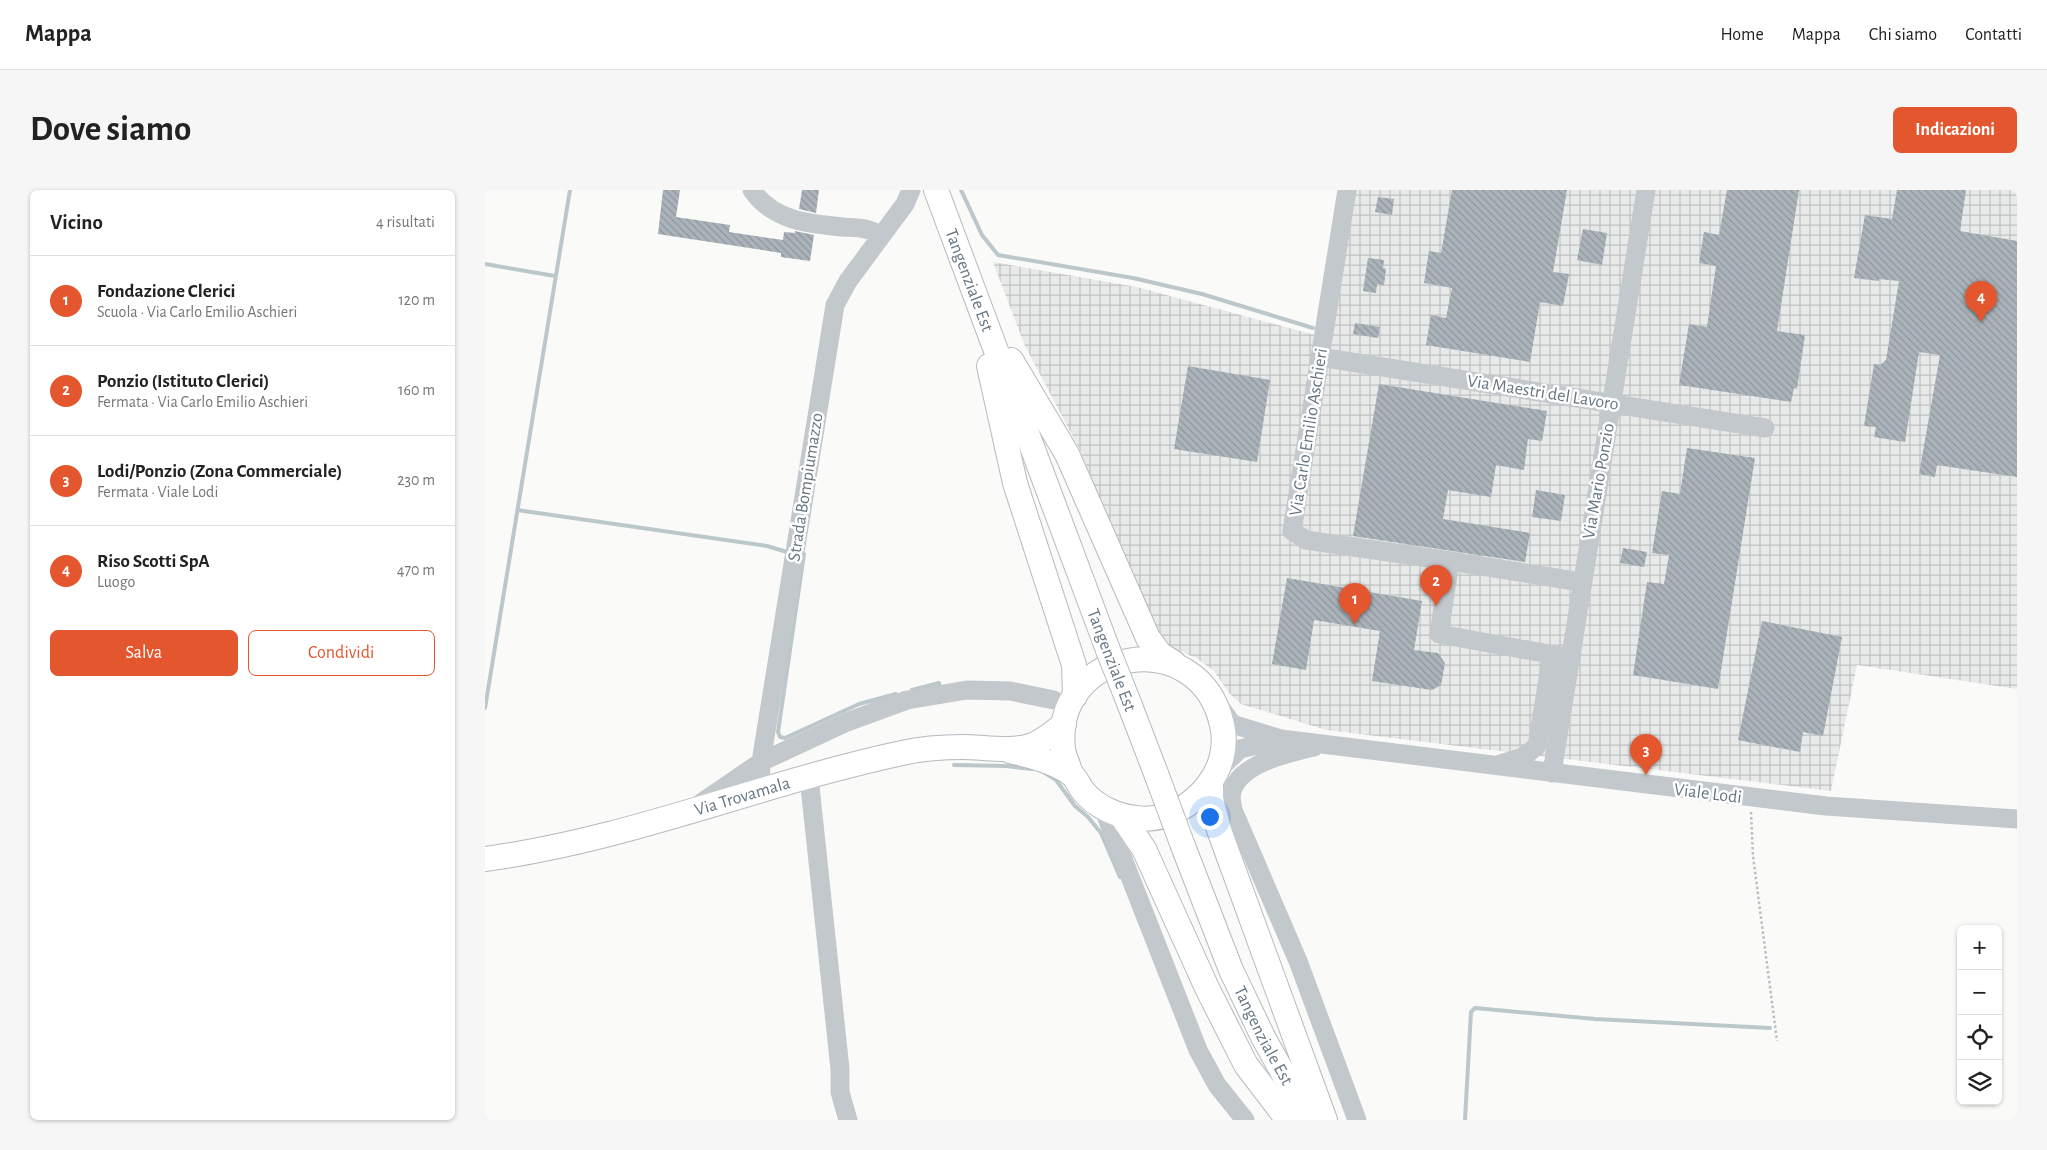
<!DOCTYPE html>
<html lang="it">
<head>
<meta charset="utf-8">
<style>
	:root { --surface:#fff; --page:#f6f6f6; --text:#222; --muted:#767676; --line:#e0e0e0; --accent:#e4572e }
	body { margin:0; font-family:"Alegreya Sans",sans-serif; background:var(--page); color:var(--text) }
	.controls { position:absolute; right:15px; bottom:15px; display:grid; overflow:hidden; border-radius:8px; box-shadow:0 1px 4px #0004 }
	.controls button { width:45px; height:45px; display:grid; place-items:center; padding:0; border:0; border-bottom:1px solid var(--line); background:var(--surface); color:var(--text); font:25px sans-serif }
	.you { position:absolute; left:724px; top:626px; width:18px; height:18px; margin:-12px; border:4px solid #fff; border-radius:50%; background:#1a73e8; box-shadow:0 0 0 8px #1a73e833 }
	.badge { display:grid; place-items:center; width:32px; height:32px; border-radius:50%; background:var(--accent); color:#fff; font-size:16px; font-weight:700 }
	.pin { position:absolute; translate:-50% -41px; filter:drop-shadow(0 1px 2px #0008) }
	.pin::after { content:''; position:absolute; top:26px; width:18px; height:15px; background:inherit; clip-path:polygon(0 0,100% 0,50% 100%) }
	.list { margin:0; padding:0; list-style:none }
	h2 { display:flex; justify-content:space-between; align-items:center; height:65px; margin:0; padding:0 20px; font-size:21px }
	h2 small { font-size:16px; font-weight:400; color:var(--muted) }
	.list li { display:grid; grid-template-columns:32px 1fr auto; gap:15px; align-items:center; box-sizing:border-box; height:90px; padding:0 20px; border-top:1px solid var(--line) }
	.list b { display:block; font-size:19px; white-space:nowrap }
	.list p { margin:0; font-size:16px; white-space:nowrap; color:var(--muted) }
	.list em { font-size:16px; font-style:normal; color:var(--muted) }
	.actions { display:flex; gap:10px; padding:15px 20px }
	.actions a { flex:1; padding:11px 0; border:1px solid var(--accent); border-radius:8px; text-align:center; font-size:18px; color:var(--accent) }
	.actions .main { background:var(--accent); color:#fff }
	.icon { flex:none; width:28px; height:28px; fill:none; stroke:currentColor; stroke-width:2; stroke-linecap:round; stroke-linejoin:round }
	.map { position:relative; flex:none; width:1532px; height:930px; overflow:hidden; border-radius:8px }
	header { display:flex; align-items:center; gap:30px; box-sizing:border-box; height:70px; padding:0 25px; background:var(--surface); border-bottom:1px solid var(--line) }
	header strong { font-size:24px }
	nav { display:flex; gap:28px; margin-inline-start:auto; font-size:18px }
	.intro { display:flex; align-items:center; justify-content:space-between; box-sizing:border-box; height:120px; padding:0 30px }
	h1 { margin:0; font-size:35px }
	.button { padding:12px 22px; border-radius:8px; background:var(--accent); color:#fff; font-size:18px; font-weight:700 }
	main { display:flex; gap:30px; padding:0 30px }
	aside { flex:1; background:var(--surface); border-radius:8px; box-shadow:0 1px 4px #0004 }
	.map>svg:first-child { display:block }
	.industrial { fill:url(#industrial-grid) }
	.lines { fill:none; stroke-linecap:round; stroke-linejoin:round }
	.stream { stroke:#bbc7cb; stroke-width:4 }
	.building { fill:url(#building-back-hatch) }
	.major-casing { stroke:#b5babe; stroke-width:26 }
	.path { stroke:#bbbfc2; stroke-width:2.5; stroke-dasharray:2.5 2.5; stroke-linecap:butt }
	.minor { stroke:#c3c8cc; stroke-width:19 }
	.major { stroke:#fff; stroke-width:24 }
	.major-bridge-casing { stroke:#b5babe; stroke-width:26; stroke-linecap:butt }
	.major-bridge { stroke:#fff; stroke-width:24 }
	.labels { text-anchor:middle; stroke-width:5; stroke-linejoin:round; paint-order:stroke }
	.street-label { font-size:18px; fill:#657683; stroke:#fff }
</style>
</head>
<body>
<header>
<strong>Mappa</strong>
<nav><a>Home</a><a>Mappa</a><a>Chi siamo</a><a>Contatti</a></nav>
</header>
<div class="intro"><h1>Dove siamo</h1><a class="button">Indicazioni</a></div>
<main>
<aside>
<h2>Vicino<small>4 risultati</small></h2>
<ul class="list">
<li><span class="badge">1</span><div><b>Fondazione Clerici</b><p>Scuola · Via Carlo Emilio Aschieri</p></div><em>120 m</em></li>
<li><span class="badge">2</span><div><b>Ponzio (Istituto Clerici)</b><p>Fermata · Via Carlo Emilio Aschieri</p></div><em>160 m</em></li>
<li><span class="badge">3</span><div><b>Lodi/Ponzio (Zona Commerciale)</b><p>Fermata · Viale Lodi</p></div><em>230 m</em></li>
<li><span class="badge">4</span><div><b>Riso Scotti SpA</b><p>Luogo</p></div><em>470 m</em></li>
</ul>
<div class="actions"><a class="main">Salva</a><a>Condividi</a></div>
</aside>
<div class="map">
<svg width="1532" height="930" viewBox="0 0 1532 930">
	<defs>
		<pattern id="industrial-grid" width="8" height="8" patternUnits="userSpaceOnUse" patternTransform="scale(1.25)"><rect width="8" height="8" fill="#e8e9e9"/><path d="M0 4h8M4 0v8" fill="none" stroke="#c0c1c2"/></pattern>
		<pattern id="building-back-hatch" width="6" height="6" patternUnits="userSpaceOnUse" patternTransform="scale(1.25)"><rect width="6" height="6" fill="#aab3b9"/><path d="M-1 5l2 2M0 0l6 6M5-1l2 2" fill="none" stroke="#8e969c"/></pattern>
	</defs>
	<rect width="100%" height="100%" fill="#fafaf8"/>
	<path class="industrial" d="M853 0H1532V499L1372 475 1346 601 841 540 756 514 744 503 729 481 711 468 683 456 671 444 594 258 540 156 508 72 652 97 830 145Z"/>
	<g class="lines">
		<path class="stream" d="M476 0 497 45 513 65 648 88 717 104 828 138
			M0 74 70 86
			M32 320 282 356 302 362
			M319 364 293 542 295 547 300 548 374 514 411 504
			M427 500 454 493V495
			M0 518 85 0
			M469 575 521 576 547 579
			M560 583 571 590 590 616 603 627 616 643 635 687
			M980 930 986 822 990 818 1110 829 1285 838"/>
	</g>
	<path class="building" d="M178 0H195L191 27 245 35 244 42 298 50 299 42 310 43V41L329 45 325 71 296 67V63L173 44Z
		M317 0H334L331 23 314 19Z
		M967 0H1082L1068 82 1084 84 1078 116 1055 112 1045 172 941 155 946 125 961 128 967 98 939 93 944 61 956 63Z
		M1242 0H1314L1292 141 1320 145 1312 199 1309 198 1306 212 1194 195 1204 134 1222 137 1231 76 1214 73 1219 42 1234 45Z
		M1412 0H1481L1475 41 1532 51V287L1452 275 1450 287 1434 284 1455 165 1434 162 1420 252 1389 247 1391 237 1379 236 1389 174 1395 175 1401 170 1414 91 1394 89V91L1369 88 1380 25 1407 29Z
		M893 7 909 9 907 25 890 22Z
		M1098 39 1122 43 1117 75 1092 70Z
		M883 68 899 70 898 78 901 79 899 95 892 94 891 103 878 101Z
		M870 133 895 137 893 148 868 144Z
		M703 176 785 190 772 272 689 259Z
		M894 194 1062 221 1057 251 1043 249 1039 280 1011 275 1006 307 963 300 958 329 1045 343 1040 372 868 346Z
		M1202 258 1270 268 1233 499 1148 485 1162 392 1179 394 1184 365 1167 363 1177 301 1195 304Z
		M1051 300 1080 305 1076 331 1047 327Z
		M1138 358 1162 362 1159 377 1135 373Z
		M802 388 937 411 929 460 953 463 960 473 956 495 947 500 887 491 895 441 829 430 821 480 787 474Z
		M1277 431 1357 447 1338 546 1318 542 1315 562 1253 550Z"/>
	<g class="lines">
		<defs>
			<g id="major">
				<path id="s1" d="M451 0 623 460"/>
				<path d="M526 170 582 264 663 448 675 464 689 473"/>
				<path d="M504 176 530 293 589 475 590 506"/>
				<path d="M644 513 672 586"/>
				<path d="M525 561C546 566 567 571 585 583 591 587 594 596 598 601 611 617 632 626 651 628 679 632 706 617 723 595 736 579 742 555 737 535 715 433 567 457 578 559 579 567 584 576 586 584"/>
				<path d="M726 591V609L734 640 840 930"/>
				<path d="M636 625 659 659 722 798 761 875 803 930"/>
				<path id="s2" d="M698 656 746 780 778 847 824 930"/>
				<path id="s3" d="M0 669C143 650 277 593 417 563 435 559 458 557 477 557 500 557 526 563 548 555 560 550 569 542 579 534"/>
			</g>
		</defs>
		<use href="#major" class="major-casing"/>
		<path class="path" d="M1266 622 1268 666 1292 851"/>
		<path class="minor" d="M267 0C288 31 324 34 358 37 372 38 384 37 395 46
			M862 0 807 341 821 350 965 371 1096 392
			M835 167 1280 238
			M965 371 954 444 1086 468
			M733 514 747 534 796 549 1341 616 1532 629
			M829 557C803 563 756 573 747 601 745 607 747 614 748 620L813 771 872 930
			M1015 574 1038 567 1052 556 1067 465
			M732 581 755 559 796 549
			M1067 583 1161 0
			M324 587 355 879V902L363 930
			M275 601 276 572 350 115 363 91 420 14 426 0
			M213 615 276 572 362 532 422 510 482 500 525 501 569 510
			M618 618 713 860 732 895 760 930"/>
		<use href="#major" class="major"/>
		<defs>
			<path id="major-bridge" d="M623 460 644 513
				M672 586 698 656"/>
		</defs>
		<use href="#major-bridge" class="major-bridge-casing"/>
		<use href="#major-bridge" class="major-bridge"/>
	</g>
	<g class="labels">
		<g class="street-label">
			<text dy="6" stroke="none"><textPath href="#s1" startOffset="96">Tangenziale Est</textPath></text>
			<text transform="translate(1058 202) rotate(9)" y="6">Via Maestri del Lavoro</text>
			<text transform="translate(823 242) rotate(-81)" y="6">Via Carlo Emilio Aschieri</text>
			<text transform="translate(1113 291) rotate(-80)" y="6">Via Mario Ponzio</text>
			<text transform="translate(320 297) rotate(-81)" y="6">Strada Bompiumazzo</text>
			<text transform="translate(627 470) rotate(69)" y="6">Tangenziale Est</text>
			<text transform="translate(1223 603) rotate(7)" y="6">Viale Lodi</text>
			<text dy="6" stroke="none"><textPath href="#s3" startOffset="265">Via Trovamala</textPath></text>
			<text dy="6" stroke="none"><textPath href="#s2" startOffset="206">Tangenziale Est</textPath></text>
		</g>
	</g>
</svg>
<div class="controls">
<button>+</button>
<button>−</button>
<button><svg class="icon" aria-label="locate" viewBox="0 0 24 24"><circle cx="12" cy="12" r="6"/><path d="M12 2v4M12 18v4M2 12h4M18 12h4"/></svg></button>
<button><svg class="icon" aria-label="layers" viewBox="0 0 24 24"><path d="M12 4l9 5-9 5-9-5zM3 14l9 5 9-5"/></svg></button>
</div>
<div class="you"></div>
<div class="pin badge" style="left:870px;top:434px">1</div>
<div class="pin badge" style="left:951px;top:416px">2</div>
<div class="pin badge" style="left:1161px;top:585px">3</div>
<div class="pin badge" style="left:1496px;top:132px">4</div>
</div>
</main>
</body>
</html>
